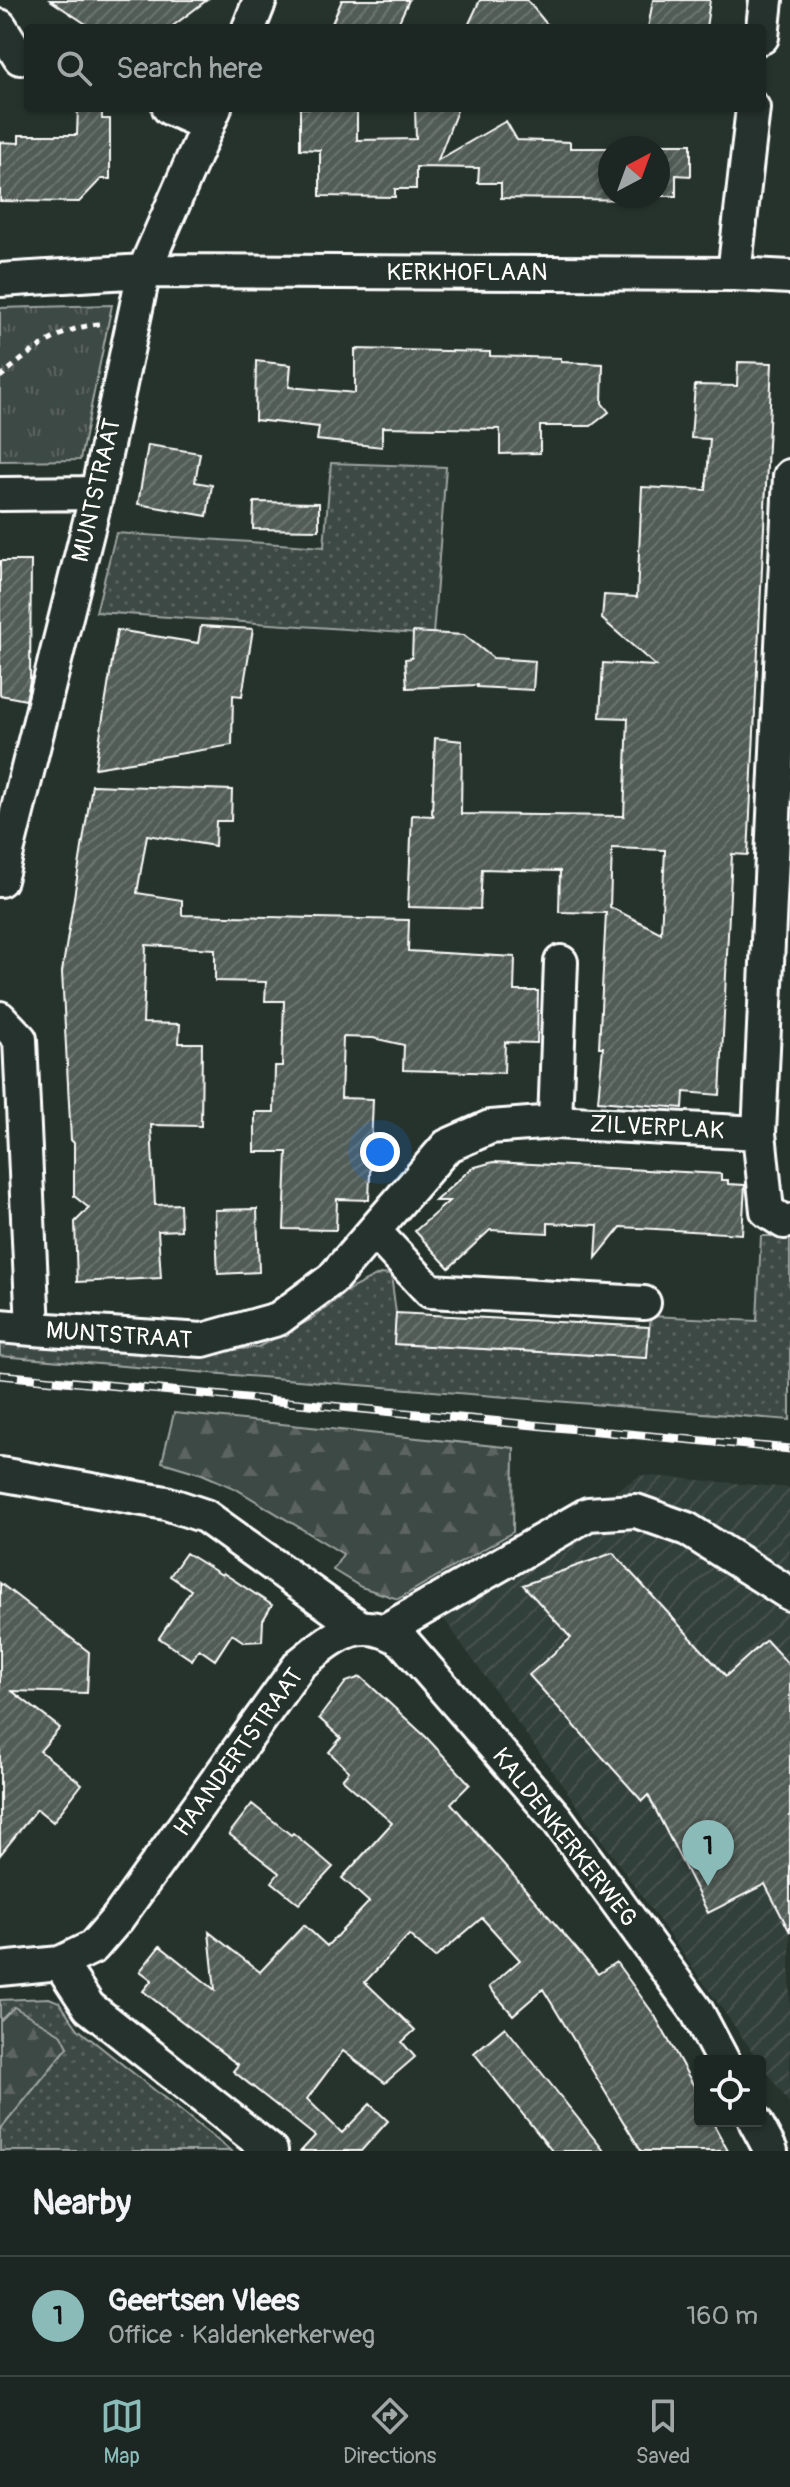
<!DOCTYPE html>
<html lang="en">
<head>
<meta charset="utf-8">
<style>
	:root { --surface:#1c2622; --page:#29322f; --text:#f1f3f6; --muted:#a0a5a5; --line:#3a4340; --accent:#8bbbb9 }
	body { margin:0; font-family:Pangolin,sans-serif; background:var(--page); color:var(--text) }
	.controls { position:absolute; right:24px; bottom:24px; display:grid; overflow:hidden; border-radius:8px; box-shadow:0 2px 6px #0004 }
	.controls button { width:72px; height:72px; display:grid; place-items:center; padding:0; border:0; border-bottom:2px solid var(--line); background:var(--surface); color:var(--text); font:40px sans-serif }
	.compass { position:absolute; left:598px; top:136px; width:72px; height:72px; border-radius:50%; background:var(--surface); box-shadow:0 2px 6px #0004; rotate:41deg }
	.you { position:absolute; left:380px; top:1152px; width:28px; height:28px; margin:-20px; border:6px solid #fff; border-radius:50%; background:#1a73e8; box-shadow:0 0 0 12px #1a73e833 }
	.badge { display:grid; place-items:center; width:52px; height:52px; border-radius:50%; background:var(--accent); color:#111; font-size:26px; font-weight:700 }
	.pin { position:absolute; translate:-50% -66px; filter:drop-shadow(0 2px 4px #0008) }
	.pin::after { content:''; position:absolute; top:42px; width:28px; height:24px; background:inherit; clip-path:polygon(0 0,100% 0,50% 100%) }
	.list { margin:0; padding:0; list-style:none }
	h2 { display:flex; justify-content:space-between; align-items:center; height:104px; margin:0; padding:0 32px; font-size:34px }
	h2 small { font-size:26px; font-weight:400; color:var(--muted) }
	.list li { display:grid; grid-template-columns:52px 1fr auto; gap:24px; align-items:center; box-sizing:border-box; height:120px; padding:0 32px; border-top:2px solid var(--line) }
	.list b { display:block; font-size:30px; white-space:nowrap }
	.list p { margin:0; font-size:26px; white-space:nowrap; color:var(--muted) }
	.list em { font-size:26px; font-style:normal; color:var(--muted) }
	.icon { flex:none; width:44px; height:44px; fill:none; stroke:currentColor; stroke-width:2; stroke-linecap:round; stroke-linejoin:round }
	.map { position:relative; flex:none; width:790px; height:2151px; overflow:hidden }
	.search { position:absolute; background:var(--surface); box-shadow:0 2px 6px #0004; left:24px; right:24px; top:24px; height:88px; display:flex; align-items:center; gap:20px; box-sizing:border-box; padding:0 28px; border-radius:8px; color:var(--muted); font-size:30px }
	.sheet { height:224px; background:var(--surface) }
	nav { display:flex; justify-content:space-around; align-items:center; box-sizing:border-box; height:112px; border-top:2px solid var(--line); background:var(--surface); font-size:22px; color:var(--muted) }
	nav a { display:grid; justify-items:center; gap:4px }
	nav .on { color:var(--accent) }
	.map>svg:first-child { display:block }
	.industrial { fill:url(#industrial-furrows) }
	.grass { fill:url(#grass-dots); stroke:#9ea4a2; stroke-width:2 }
	.forest { fill:url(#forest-firs); stroke:#9ea4a2; stroke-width:2 }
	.park { fill:url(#park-tufts); stroke:#9ea4a2; stroke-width:2 }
	.building { fill:url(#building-hatch); stroke:#fff; stroke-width:2; fill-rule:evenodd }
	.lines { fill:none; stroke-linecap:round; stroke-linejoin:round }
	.minor-casing { stroke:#fff; stroke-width:38 }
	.path { stroke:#fff; stroke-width:5; stroke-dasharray:6 6; stroke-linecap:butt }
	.minor { stroke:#26332d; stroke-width:32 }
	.rail-casing { stroke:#fff; stroke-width:9 }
	.rail { stroke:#26332d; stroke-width:6; stroke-dasharray:18; stroke-linecap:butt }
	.labels { text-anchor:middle; stroke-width:6; stroke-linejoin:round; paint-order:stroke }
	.street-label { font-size:24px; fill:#fff; stroke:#26332d }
</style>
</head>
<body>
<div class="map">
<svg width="790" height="2151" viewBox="0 0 790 2151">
	<defs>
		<pattern id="industrial-furrows" width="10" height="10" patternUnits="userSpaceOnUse" patternTransform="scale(2)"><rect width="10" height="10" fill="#333f3a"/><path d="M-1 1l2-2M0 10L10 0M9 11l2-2" fill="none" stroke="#47524e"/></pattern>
		<pattern id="grass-dots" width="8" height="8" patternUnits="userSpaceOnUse" patternTransform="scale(2)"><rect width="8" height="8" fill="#3e4944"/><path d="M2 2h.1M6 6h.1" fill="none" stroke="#5b6460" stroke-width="1.8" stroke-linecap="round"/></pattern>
		<pattern id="forest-firs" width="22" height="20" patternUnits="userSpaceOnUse" patternTransform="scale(2)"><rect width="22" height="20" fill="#3e4944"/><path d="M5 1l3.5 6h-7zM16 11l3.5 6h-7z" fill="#5b6460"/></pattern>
		<pattern id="park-tufts" width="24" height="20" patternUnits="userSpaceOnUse" patternTransform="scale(2)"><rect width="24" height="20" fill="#3e4944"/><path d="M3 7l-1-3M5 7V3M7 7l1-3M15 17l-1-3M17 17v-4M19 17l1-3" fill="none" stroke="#5b6460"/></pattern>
		<pattern id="building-hatch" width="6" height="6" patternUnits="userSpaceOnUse" patternTransform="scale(2)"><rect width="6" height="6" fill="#515c57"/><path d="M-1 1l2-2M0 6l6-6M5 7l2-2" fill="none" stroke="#6b7470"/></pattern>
	</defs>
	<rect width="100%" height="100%" fill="#26332d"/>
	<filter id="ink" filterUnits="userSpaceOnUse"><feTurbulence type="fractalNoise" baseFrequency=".0125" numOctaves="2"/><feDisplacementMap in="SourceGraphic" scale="16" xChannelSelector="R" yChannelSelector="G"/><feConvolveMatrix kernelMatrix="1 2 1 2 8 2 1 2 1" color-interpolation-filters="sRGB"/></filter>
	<g filter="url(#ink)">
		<path class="industrial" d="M641 1475 790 1488V2104L426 1594 551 1530Z"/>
		<path class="grass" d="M331 463 446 467 433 635 96 612 116 533 324 547Z
			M761 1236H790V1420L0 1356V1340L180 1356 258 1347 314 1318 348 1290 380 1274 391 1275 396 1313 395 1344 646 1358 651 1316 757 1321Z
			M49 1998 59 2002 78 2029 231 2151H0V2130L68 2047 14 2007 0 2021V2000Z"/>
		<path class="forest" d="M174 1413 514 1448 513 1532 398 1599 361 1587 333 1570 343 1554 236 1489 202 1474 162 1462Z
			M14 2007 62 2035 68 2047 0 2130V2021Z"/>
		<path class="park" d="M112 305 80 460 0 461V308Z"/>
		<path class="building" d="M50 0H207L170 28H92Z
			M342 0H409L396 28H330Z
			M480 0H527L550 28H467Z
			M653 0H710L706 28H648Z
			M78 108H102V119H110V179H101L79 202 0 201V142L19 143V135H77Z
			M300 108H357V140L416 139 415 108H458L438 160 506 121 517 140 570 142V148H610V196H644L643 200 501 198V183H478L479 168 416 167V189H395V197L320 196V150L300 149Z
			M633 144H691V176L676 175V196H658V148H633Z
			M355 349 490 352V356L561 358V362L603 364 602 403 609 412 591 426H540V453L500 454V429L382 427V447L317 440 319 427 255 420 256 361 291 365 289 387 355 393Z
			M738 362 772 363 748 855 732 854 720 1095 684 1092 683 1108 598 1101 603 1047H599L606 913 559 912 560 871 482 869 480 909 408 907 412 815 434 816 432 813 435 738 462 741 461 814 624 816 628 718 600 717 603 663 656 666 602 619 604 595 637 597 642 487 706 490 710 439 691 438 695 385 737 386ZM612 848 665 850 661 933 610 907Z
			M148 445 200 453 195 482 212 485 207 516 138 504Z
			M254 502 319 503V530L253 529Z
			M0 561H31L30 680 26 700 0 695Z
			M201 626 253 629 242 696 233 695 232 745 95 768 117 630 198 643Z
			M413 632 464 635 493 658 535 661 533 690 477 687V685L407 688 405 659 412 658Z
			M92 785 232 790 231 821H216L215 846 147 835 137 893 182 900V915L409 920 408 951 515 957 514 991H538L537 1043 505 1042 504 1073 403 1070 404 1045 373 1038 343 1037 341 1098 373 1099 369 1200 337 1199 336 1230 284 1229 287 1152H255V1112H274L275 1066H282L284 1001H265L266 982 215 981V949L146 945 143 1023 180 1024 179 1043H202L201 1126 151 1125 155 1205 180 1204 181 1230 158 1231 161 1278 77 1282 75 1222 89 1208 74 1196V1143L71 1140 62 972Z
			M493 1162 721 1174V1180H728V1184L745 1185 742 1234 621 1227 596 1258 598 1225 548 1223V1233L490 1230 449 1268 415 1231 449 1201H435L472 1168Z
			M257 1209 259 1272 218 1274 215 1210Z
			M396 1313 649 1327 647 1358 394 1344Z
			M186 1553 222 1575 223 1573 272 1605 263 1620 262 1641 244 1642 232 1634 215 1660 199 1649 192 1660 159 1638 191 1590 170 1576Z
			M613 1553 726 1676 766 1640 790 1666V1932L765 1884 708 1913 648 1795 642 1801 529 1675 571 1638 523 1585Z
			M0 1583 89 1652 87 1693 12 1691 60 1728 40 1751 82 1784 53 1822 37 1809 0 1855Z
			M361 1677 426 1737 470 1784 451 1803 598 1974 616 1962 655 2016 700 2097V2121H712L728 2151H641L543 1989 513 2015 489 1987 520 1960 482 1918 435 1958 409 1935 365 1982 415 2030 402 2042 415 2057 385 2083 343 2051 307 2099 342 2133 370 2104 388 2121 361 2151H301L315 2136 233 2071 238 2065 143 1991 152 1980 140 1971 160 1946 215 1990 209 1932 260 1972 304 1925 327 1946 369 1902 342 1878 392 1823 342 1779 349 1771 329 1752 341 1738 319 1718 346 1682Z
			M252 1804 291 1835 293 1833 333 1867 299 1904 272 1882 279 1873 229 1834Z
			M505 2027 604 2151H552L474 2053Z"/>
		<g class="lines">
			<defs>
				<path id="minor" d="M0 26 20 58
					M249 28 260 0
					M762 37 766 0
					M169 108 208 125
					M734 274 753 108
					M0 280 144 271 734 274 790 277
					M790 476 759 1133 767 1211 784 1222 790 1221
					M0 494 97 493
					M0 880 97 493 144 271 215 108
					M0 1018 20 1039 33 1329 203 1340 278 1319 332 1279 447 1146 490 1127 555 1122 759 1133
					M555 1122 561 962
					M374 1231 430 1291 644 1303
					M0 1326 33 1329
					M0 1474 166 1503 205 1516 361 1628
					M386 1630 588 1514 636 1511 687 1529 790 1594
					M60 1963 89 2007 271 2151
					M0 1969 60 1963 93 1947 118 1918 300 1664C334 1637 359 1612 402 1640L557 1819 696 2010 723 2061
					M755 2121 771 2151"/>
			</defs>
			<use href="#minor" class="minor-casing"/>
			<path class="path" d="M0 377C29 353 61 327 100 324"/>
			<use href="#minor" class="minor"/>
			<defs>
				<path id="rail" d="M0 1375 790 1449"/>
			</defs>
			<use href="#rail" class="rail-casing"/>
			<use href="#rail" class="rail"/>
		</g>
	</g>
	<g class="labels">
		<g class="street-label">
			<text x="467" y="280">KERKHOFLAAN</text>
			<text transform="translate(96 490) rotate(-77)" y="8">MUNTSTRAAT</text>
			<text transform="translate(657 1127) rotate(3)" y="8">ZILVERPLAK</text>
			<text transform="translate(119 1335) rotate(4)" y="8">MUNTSTRAAT</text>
			<text transform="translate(238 1752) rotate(-54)" y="8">HAANDERTSTRAAT</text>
			<text transform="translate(565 1837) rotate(52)" y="8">KALDENKERKERWEG</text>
		</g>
	</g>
</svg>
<div class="controls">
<button><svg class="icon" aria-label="locate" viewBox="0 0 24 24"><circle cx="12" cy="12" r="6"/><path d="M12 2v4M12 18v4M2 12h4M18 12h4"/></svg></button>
</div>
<svg class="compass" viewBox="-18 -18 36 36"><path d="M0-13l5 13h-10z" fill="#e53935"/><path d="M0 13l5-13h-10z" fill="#a0a5a5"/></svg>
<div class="you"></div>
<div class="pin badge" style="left:708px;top:1886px">1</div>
<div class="search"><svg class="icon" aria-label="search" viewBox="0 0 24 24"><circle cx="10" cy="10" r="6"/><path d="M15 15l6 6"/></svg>Search here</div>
</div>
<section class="sheet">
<h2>Nearby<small></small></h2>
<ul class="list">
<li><span class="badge">1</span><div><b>Geertsen Vlees</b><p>Office · Kaldenkerkerweg</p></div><em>160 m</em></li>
</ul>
</section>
<nav>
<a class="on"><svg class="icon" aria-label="map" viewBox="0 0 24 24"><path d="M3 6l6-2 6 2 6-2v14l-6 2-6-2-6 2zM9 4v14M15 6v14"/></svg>Map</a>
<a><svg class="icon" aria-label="directions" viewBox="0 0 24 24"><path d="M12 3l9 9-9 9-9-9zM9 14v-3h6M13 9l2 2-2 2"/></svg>Directions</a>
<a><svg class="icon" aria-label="saved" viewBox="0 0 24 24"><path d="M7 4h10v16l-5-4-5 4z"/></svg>Saved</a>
</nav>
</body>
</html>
